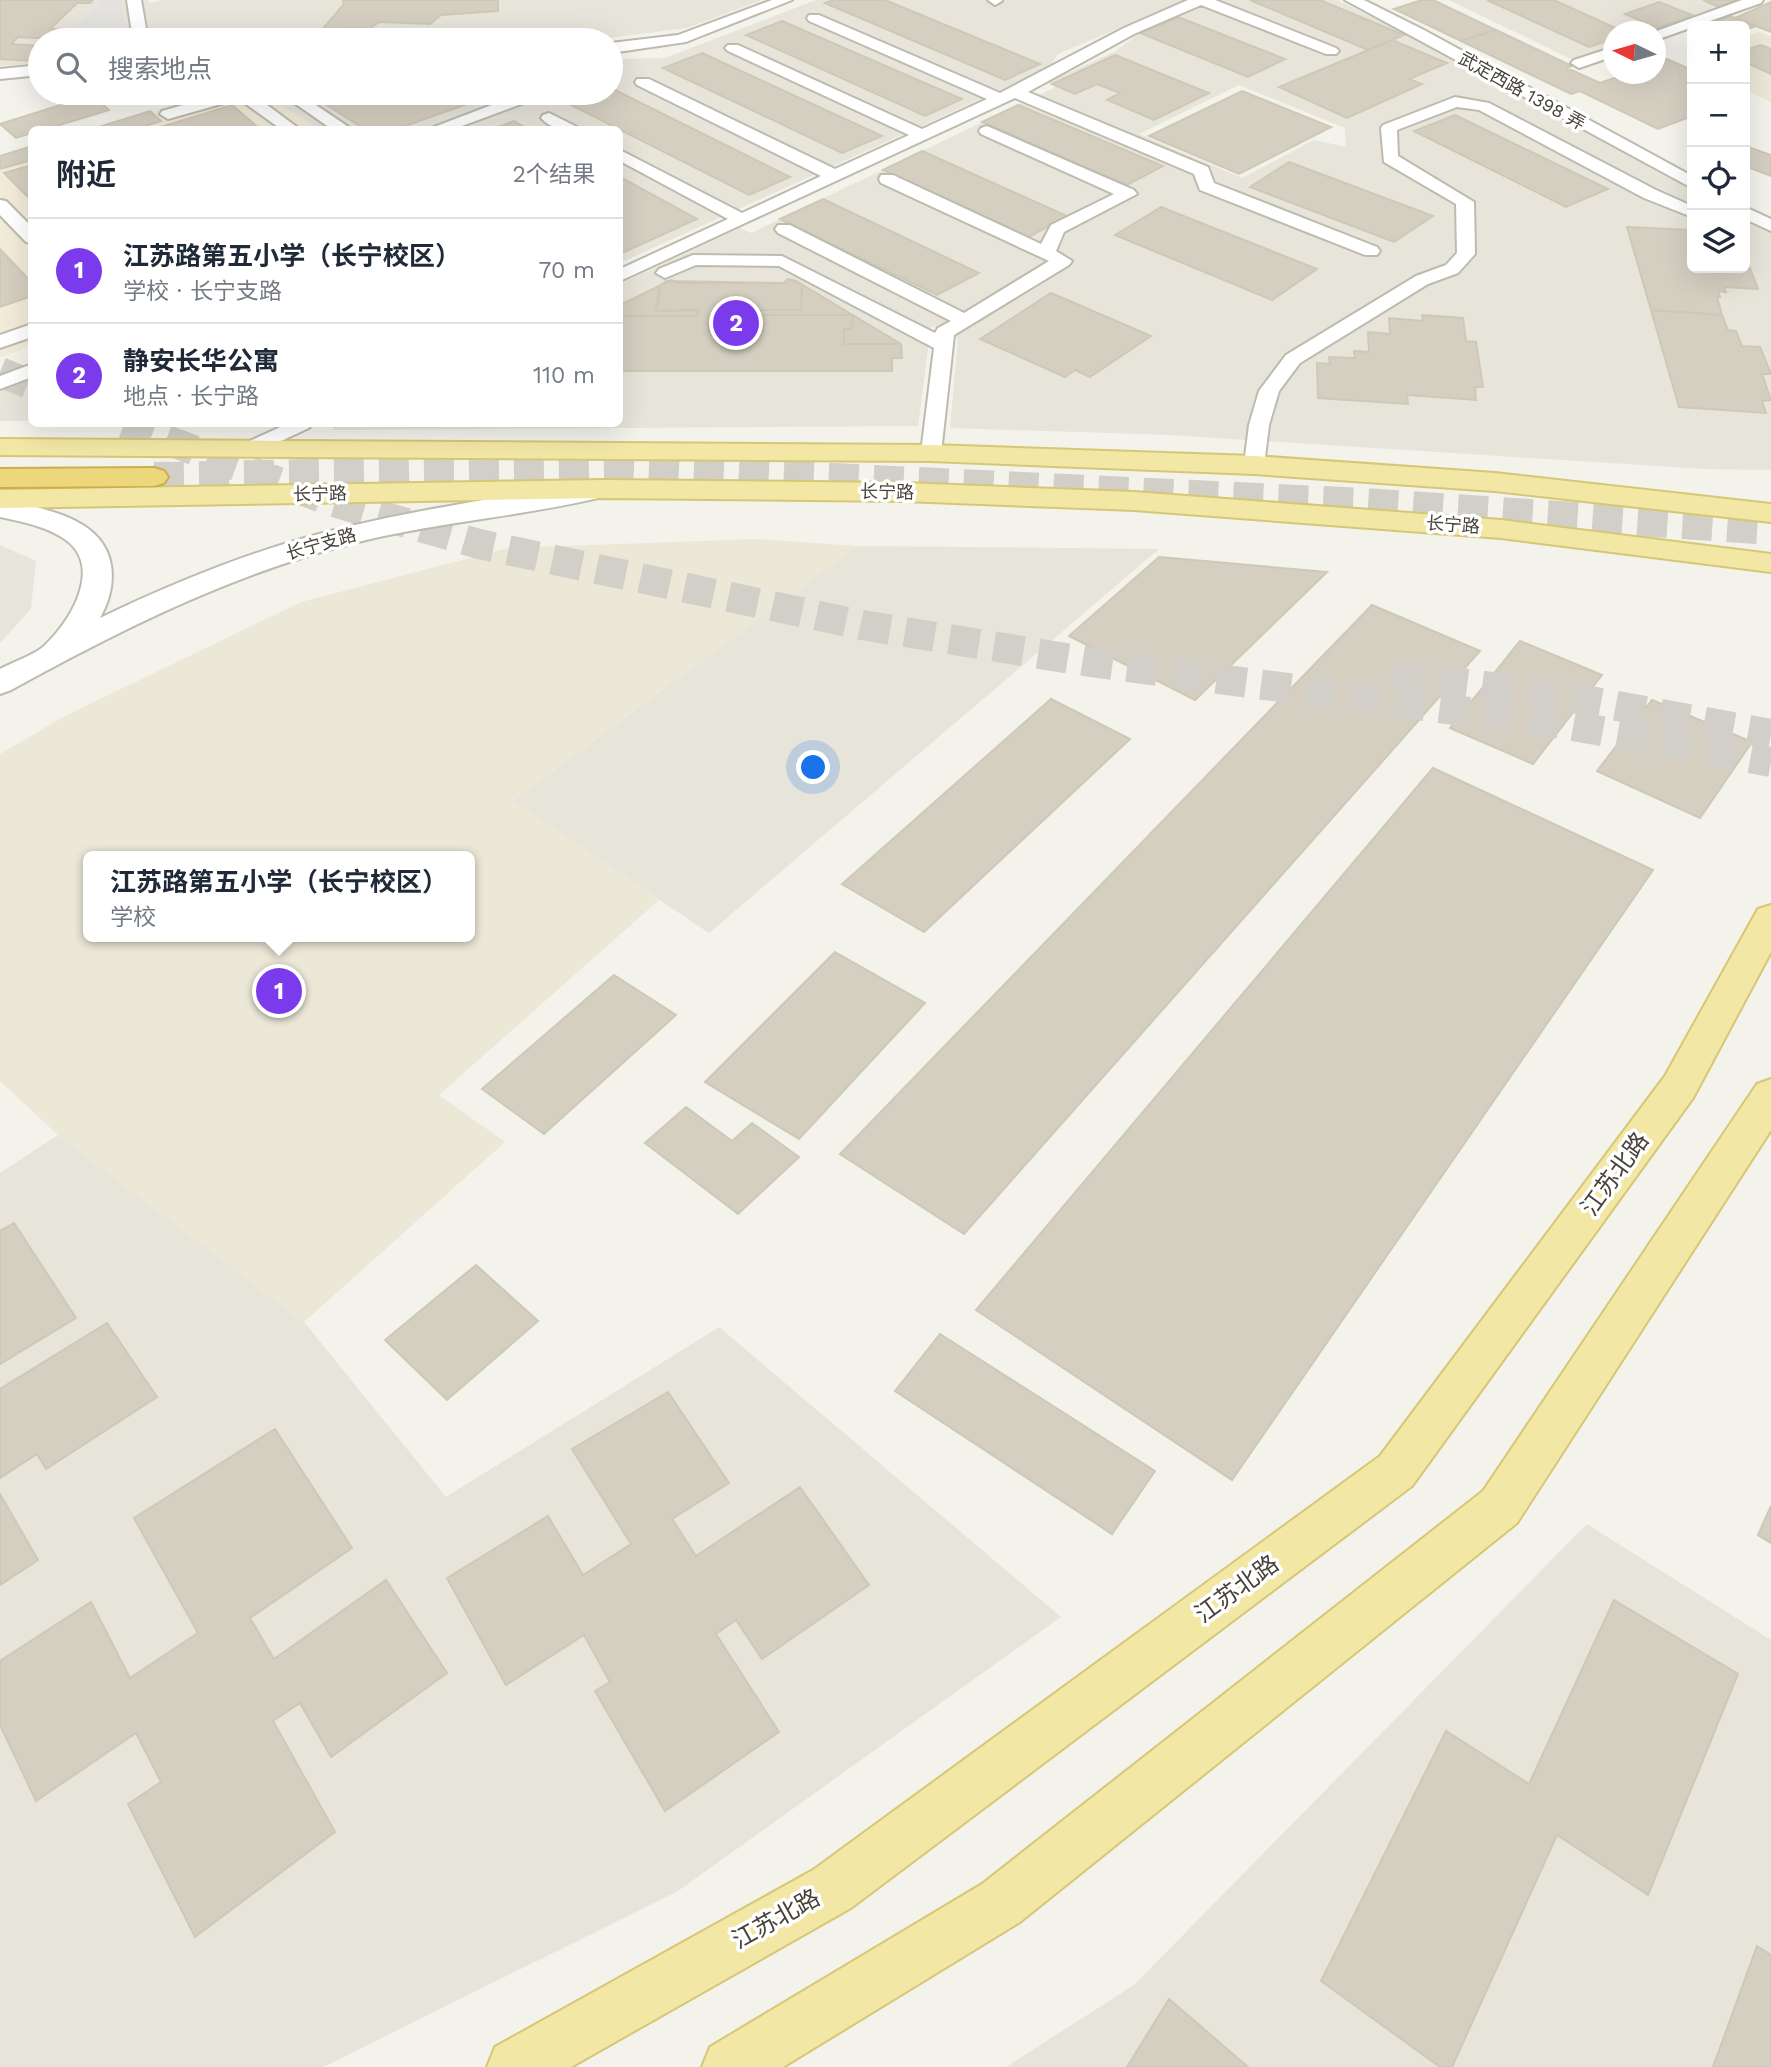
<!DOCTYPE html>
<html lang="zh">
<head>
<meta charset="utf-8">
<style>
	:root { --surface:#fff; --page:#f2f2f3; --text:#1f2937; --muted:#747a83; --line:#e0e1e3; --accent:#7c3aed }
	body { margin:0; font-family:"Work Sans","Noto Sans SC",sans-serif; background:var(--page); color:var(--text) }
	.controls { position:absolute; right:21px; top:21px; display:grid; overflow:hidden; border-radius:10px; box-shadow:0 7px 28px #0002 }
	.controls button { width:63px; height:63px; display:grid; place-items:center; padding:0; border:0; border-bottom:2px solid var(--line); background:var(--surface); color:var(--text); font:35px sans-serif }
	.compass { position:absolute; left:1603px; top:21px; width:63px; height:63px; border-radius:50%; background:var(--surface); box-shadow:0 7px 28px #0002; rotate:275deg }
	.you { position:absolute; left:814px; top:768px; width:24px; height:24px; margin:-18px; border:5px solid #fff; border-radius:50%; background:#1a73e8; box-shadow:0 0 0 10px #1a73e833 }
	.badge { display:grid; place-items:center; width:46px; height:46px; border-radius:50%; background:var(--accent); color:#fff; font-size:23px; font-weight:700 }
	.pin { position:absolute; translate:-50% -50%; border:4px solid #fff; box-shadow:0 2px 7px #0006 }
	.popup { position:absolute; left:83px; top:851px; width:392px; height:91px; box-sizing:border-box; display:grid; place-content:center; border-radius:10px; background:var(--surface); filter:drop-shadow(0 2px 5px #0005); font-size:23px; white-space:nowrap; color:var(--muted) }
	.popup b { font-size:26px; color:var(--text) }
	.popup::after { content:''; position:absolute; left:50%; top:100%; margin-left:-14px; border:14px solid transparent; border-top-color:var(--surface) }
	.list { margin:0; padding:0; list-style:none }
	h2 { display:flex; justify-content:space-between; align-items:center; height:91px; margin:0; padding:0 28px; font-size:30px }
	h2 small { font-size:23px; font-weight:400; color:var(--muted) }
	.list li { display:grid; grid-template-columns:46px 1fr auto; gap:21px; align-items:center; box-sizing:border-box; height:105px; padding:0 28px; border-top:2px solid var(--line) }
	.list b { display:block; font-size:26px; white-space:nowrap }
	.list p { margin:0; font-size:23px; white-space:nowrap; color:var(--muted) }
	.list em { font-size:23px; font-style:normal; color:var(--muted) }
	.icon { flex:none; width:38px; height:38px; fill:none; stroke:currentColor; stroke-width:2; stroke-linecap:round; stroke-linejoin:round }
	.map { position:relative; flex:none; width:1771px; height:2067px; overflow:hidden }
	.search { position:absolute; background:var(--surface); box-shadow:0 7px 28px #0002; left:28px; top:28px; width:595px; height:77px; display:flex; align-items:center; gap:18px; box-sizing:border-box; padding:0 24px; border-radius:38px; color:var(--muted); font-size:26px }
	.panel { position:absolute; background:var(--surface); box-shadow:0 7px 28px #0002; left:28px; top:126px; width:595px; height:301px; border-radius:10px }
	.map>svg:first-child { display:block }
	.residential { fill:#e7e4da; fill-rule:evenodd }
	.commercial { fill:#f2ebd9 }
	.education { fill:#ebe8d7; fill-rule:evenodd }
	.parking { fill:#e3e2df }
	.building { fill:#d4cfc1; stroke:#cec8b6; stroke-width:2 }
	.lines { fill:none; stroke-linecap:round; stroke-linejoin:round }
	.highway-tunnel { stroke:#d1cfc8; stroke-width:30; stroke-dasharray:30 15; stroke-linecap:butt }
	.lane-casing { stroke:#bebbae; stroke-width:4 }
	.street-casing { stroke:#bebbae; stroke-width:4 }
	.primary-casing { stroke:#d6c776; stroke-width:4 }
	.highway-casing { stroke:#cbae4d; stroke-width:4 }
	.lane { fill:#fff; fill-rule:evenodd }
	.street { fill:#fff; fill-rule:evenodd }
	.primary { fill:#f2e7a5; fill-rule:evenodd }
	.highway { fill:#edd77d; fill-rule:evenodd }
	.labels { text-anchor:middle; stroke-width:7; stroke-linejoin:round; paint-order:stroke }
	.far-street-label { font-size:18px; fill:#47433a; stroke:#fff }
	.near-street-label { font-size:24px; fill:#47433a; stroke:#fff }
</style>
</head>
<body>
<div class="map">
<svg width="1771" height="2067" viewBox="0 0 1771 2067">
	<rect width="100%" height="100%" fill="#f3f2eb"/>
	<path class="residential" d="M0 0H148L149 3 162 0H762L687 28 593 40H40V63L0 66Z
		M816 0H1184L1058 54 1049 68 620 263V130L318 129 268 97 280 93H611V59L665 58Z
		M1217 0H1337L1409 35 1692 190V268H1745V219L1771 233V470L1704 469 1170 435 950 428 958 338 931 326 918 426 334 430 332 424H620V284L740 228 751 233 780 219 1056 87 1048 82 1114 52 1140 33ZM1239 85 1345 128 1346 147 1314 140 1242 178 1139 134Z
		M1449 0H1756L1656 32H1614L1613 51 1579 63Z
		M31 377V421H0V390Z
		M0 545 36 561 31 609 0 643Z
		M857 546 1159 549 709 933 512 801Z
		M58 1135 304 1322 446 1497 719 1327 1061 1617 678 1891 323 2067H0V1173Z
		M1587 1524 1771 1640V2067H1006L1134 1985Z"/>
	<path class="commercial" d="M213 93H262L318 129 89 130Z
		M31 146V346L0 358V156Z"/>
	<path class="education" d="M1759 32 1771 36V102L1745 90V37Z
		M758 539 857 546 513 800 659 900 439 1095 505 1142 304 1322 58 1135 0 1081V754L65 716 301 602 508 548ZM88 856H470V937H88Z"/>
	<path class="parking" d="M103 0H121L128 40H63Z"/>
	<path class="building" d="M0 0H93L90 3H77L50 29 63 30 54 39 18 37 11 44 40 46V53L33 61 0 59Z
		M0 0H93L90 3H77L50 29 63 30 54 39 18 37 11 44 40 46V53L33 61 0 59Z
		M343 0H498V11L441 15 430 24 379 22 369 29 345 28 341 34 321 31 344 4Z
		M834 0H885L1040 64 1005 80 825 3Z
		M1250 0H1320L1404 35 1368 50Z
		M1422 0H1433L1496 30 1461 41 1394 9Z
		M1487 0H1554L1624 32H1614V39L1589 47Z
		M1703 0H1737L1719 7Z
		M1659 2 1692 15 1658 28 1625 14Z
		M1771 2V32L1735 18Z
		M1730 16 1735 18 1756 26 1745 30V26H1705Z
		M1178 17 1285 59 1248 77 1140 33Z
		M782 21 962 99 925 116 746 35Z
		M1496 30 1572 66 1567 68 1600 83 1626 74H1656V63L1667 59 1692 70V116L1658 129 1580 91 1571 94 1461 41Z
		M1392 40 1447 63 1409 79 1422 84 1347 118 1279 87Z
		M1761 45 1771 49V74L1745 62V50Z
		M702 53 882 136 842 153 663 68Z
		M1115 55 1209 93 1154 120 1107 100 1120 93 1097 84 1075 94 1052 84Z
		M611 88 790 177 749 195 563 101 585 93H611Z
		M1242 91 1331 127 1239 174 1149 136Z
		M308 93H498L394 130H366Z
		M92 95 109 110 43 130H32V133L16 138 0 124Z
		M232 105 261 130H151Z
		M1018 105 1163 166 1127 185 982 122Z
		M150 111 161 121 133 130H89Z
		M1455 115 1608 189 1566 207 1414 131Z
		M514 121 530 130H491Z
		M32 146V160L0 169V156Z
		M1745 146 1771 155V176L1745 166Z
		M922 151 1067 216 1029 237 883 170Z
		M1289 162 1433 216 1394 242 1250 187Z
		M32 165V201L4 173Z
		M620 177 697 219 620 254Z
		M823 199 979 273 937 295 780 219Z
		M1161 207 1317 269 1272 300 1115 235Z
		M1627 227 1692 230V268H1745V262L1748 263 1758 289 1724 287 1726 292 1718 291 1720 297H1717L1722 315 1651 310Z
		M0 249 32 283V296L0 307Z
		M788 279 802 285 801 310H759L758 315H853L852 329H844V344H901L902 358H892V371H620V316H697L698 310 656 311 660 286 666 281 784 283Z
		M788 279 796 281 901 344 902 358H892V371H620V305L671 280 680 283H784Z
		M1051 293 1151 336 1090 377 1075 370 1065 377 980 339Z
		M1651 310 1722 315 1728 330 1736 331 1742 346 1760 347 1771 374H1762L1771 400 1762 401 1766 413 1679 407Z
		M1422 315 1463 318 1466 341 1476 342 1483 387H1475L1476 400 1407 395 1408 404 1318 398 1317 363 1330 364 1329 357 1355 358 1354 351 1369 352 1368 332 1390 334 1389 318 1423 321Z
		M1159 557 1327 572 1195 700 1069 636Z
		M1372 605 1480 651 964 1234 840 1154Z
		M1520 641 1602 675 1533 764 1450 728Z
		M1051 699 1130 739 924 932 842 884Z
		M1652 700 1752 742 1700 818 1597 771Z
		M1433 768 1653 870 1232 1480 976 1310Z
		M835 952 925 1003 799 1139 705 1082Z
		M614 975 676 1015 544 1134 482 1089Z
		M686 1107 732 1141 752 1123 799 1157 738 1214 645 1143Z
		M14 1223 76 1318 0 1364V1231Z
		M476 1265 538 1321 447 1400 385 1340Z
		M107 1323 157 1397 46 1469 37 1454 0 1478V1389Z
		M940 1334 1155 1471 1112 1534 895 1391Z
		M668 1392 729 1483 672 1519 696 1556 800 1487 869 1585 762 1659 736 1620 716 1634 779 1732 665 1811 595 1691 610 1682 584 1635 506 1685 447 1578 548 1516 583 1575 631 1544 572 1449Z
		M275 1429 352 1548 250 1618 274 1659 386 1580 447 1673 331 1757 300 1703 273 1721 335 1832 195 1937 128 1804 161 1782 136 1733 36 1801 0 1725V1661L91 1602 130 1678 198 1633 134 1518Z
		M0 1494 38 1560 0 1585Z
		M1771 1506V1543L1758 1535Z
		M1614 1600 1738 1674 1648 1895 1557 1835 1452 2067H1440L1321 1981 1446 1731 1529 1784Z
		M1757 1946 1771 1955V2067H1713Z
		M1169 1999 1248 2067H1127Z"/>
	<g class="lines">
		<path class="highway-tunnel" d="M0 372 32 385
			M124 424 330 501 479 544 862 625 1090 662 1568 725 1771 762
			M154 477 619 468 1364 503 1771 530
			M1393 674 1568 697 1771 734"/>
		<defs>
			<path id="lane" d="M127 0H141L148 40H133Z
				M772 0H792L686 42 611 53V43L678 35Z
				M988 0H1002V1L995 5Z
				M1188 0H1215L1336 48 1339 51 1336 54H1326L1201 5 1134 34 1028 92 1208 167 1214 183 1377 247 1380 251 1377 255H1365L1200 190 1194 174 1015 98 620 281V269L728 219 620 161V150L742 213 821 176 637 85 635 82 637 79H649L835 169 909 135 728 51 725 48 728 45H738L922 129 987 99 809 21 807 18 809 15H819L1000 93 1124 28Z
				M1345 0H1364L1422 29 1692 176V188Z
				M1742 0H1763L1761 3 1656 40 1654 32Z
				M1614 47V56L1579 68 1571 63 1574 60Z
				M40 65V75L0 79V69Z
				M225 93H251L301 130H282L239 99 168 119 160 114 162 111Z
				M280 93H298L353 130H333Z
				M523 93H545L543 96 451 130H426Z
				M1455 97 1489 103 1656 190 1692 206V217L1644 198 1479 110 1457 107 1397 130 1398 156 1474 202 1475 254 1458 273 1428 284 1300 363 1279 391 1269 425 1264 465 1261 469H1247L1244 465 1249 425 1259 391 1286 355 1416 276 1446 265 1457 253 1456 204 1384 162 1381 128 1383 125Z
				M549 113 577 127 579 130C564 130 552 130 541 118L543 115Z
				M987 126 1134 190 1137 194 1064 232 1056 251 1072 261 1069 265 954 335 941 453 938 457H924L921 453 934 348 779 266 696 265 665 278 656 273 659 269 693 255 782 256 935 333 938 328 951 321 778 233 775 229 778 225H790L964 313 1049 261 881 183 879 179 881 175H893L1041 244 1051 225 1114 194 981 134 979 131 981 128Z
				M0 200 6 201 32 227V243L26 242 0 215Z
				M1745 207 1771 219V231L1745 219Z
				M32 324V337L0 348V335Z
				M32 364V377L0 389V376Z
				M287 424H312L309 428 255 453H241L238 449 241 445Z"/>
			<path id="street" d="M596 481 606 484 610 490 606 496C527 516 445 521 366 540 240 570 124 628 11 690L0 694V669C13 662 32 656 43 647 69 624 104 568 66 540 47 526 22 522 0 517V499C39 508 103 516 111 565 114 584 109 602 100 618 167 586 236 557 308 537 402 511 500 498 596 481Z"/>
			<path id="primary" d="M0 439 931 445 1254 456 1495 473 1771 504V522L1495 491 1254 474 931 461 0 455Z
				M604 480 904 483 1134 492 1501 520 1771 554V572L1501 538 1134 510 904 501 604 498 0 508V490Z
				M1771 905V952L1693 1098 1412 1486 851 1908 571 2067H487L495 2047 813 1870 1380 1456 1665 1076 1758 909Z
				M1771 1079V1130L1517 1523 1020 1922 783 2067H702L710 2047 982 1884 1483 1491 1757 1084Z"/>
			<path id="highway" d="M154 468 164 471 168 477 164 483 154 486 0 487V469Z"/>
		</defs>
		<use href="#lane" class="lane-casing"/>
		<use href="#street" class="street-casing"/>
		<use href="#primary" class="primary-casing"/>
		<use href="#highway" class="highway-casing"/>
		<use href="#lane" class="lane"/>
		<use href="#street" class="street"/>
		<use href="#primary" class="primary"/>
		<use href="#highway" class="highway"/>
	</g>
	<g class="labels">
		<g class="far-street-label">
			<text transform="translate(1522 91) rotate(29)" y="6">武定西路 1398 弄</text>
			<text transform="translate(887 492) rotate(1)" y="6">长宁路</text>
			<text transform="translate(320 494) rotate(-1)" y="6">长宁路</text>
			<text transform="translate(1453 525) rotate(4)" y="6">长宁路</text>
			<text transform="translate(321 544) rotate(-16)" y="6">长宁支路</text>
		</g>
		<g class="near-street-label">
			<text transform="translate(1615 1174) rotate(-54)" y="8">江苏北路</text>
			<text transform="translate(1237 1589) rotate(-36)" y="8">江苏北路</text>
			<text transform="translate(776 1919) rotate(-29)" y="8">江苏北路</text>
		</g>
	</g>
</svg>
<div class="controls">
<button>+</button>
<button>−</button>
<button><svg class="icon" aria-label="locate" viewBox="0 0 24 24"><circle cx="12" cy="12" r="6"/><path d="M12 2v4M12 18v4M2 12h4M18 12h4"/></svg></button>
<button><svg class="icon" aria-label="layers" viewBox="0 0 24 24"><path d="M12 4l9 5-9 5-9-5zM3 14l9 5 9-5"/></svg></button>
</div>
<svg class="compass" viewBox="-18 -18 36 36"><path d="M0-13l5 13h-10z" fill="#e53935"/><path d="M0 13l5-13h-10z" fill="#747a83"/></svg>
<div class="you"></div>
<div class="pin badge" style="left:279px;top:991px">1</div>
<div class="popup"><b>江苏路第五小学（长宁校区）</b>学校</div>
<div class="pin badge" style="left:736px;top:323px">2</div>
<div class="search"><svg class="icon" aria-label="search" viewBox="0 0 24 24"><circle cx="10" cy="10" r="6"/><path d="M15 15l6 6"/></svg>搜索地点</div>
<section class="panel">
<h2>附近<small>2个结果</small></h2>
<ul class="list">
<li><span class="badge">1</span><div><b>江苏路第五小学（长宁校区）</b><p>学校 · 长宁支路</p></div><em>70 m</em></li>
<li><span class="badge">2</span><div><b>静安长华公寓</b><p>地点 · 长宁路</p></div><em>110 m</em></li>
</ul>
</section>
</div>
</body>
</html>
